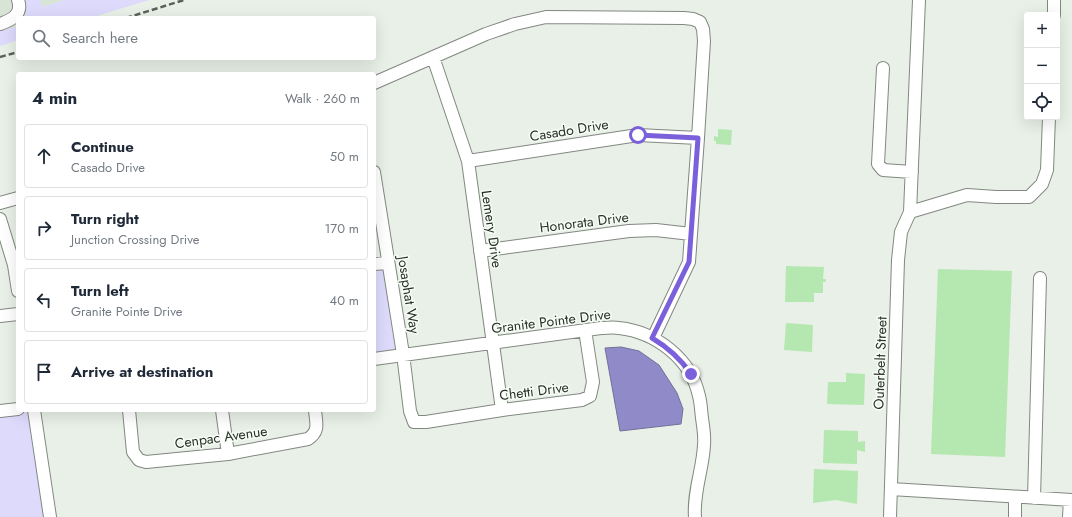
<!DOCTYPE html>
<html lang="en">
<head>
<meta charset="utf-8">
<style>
	:root { --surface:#fff; --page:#f2f2f3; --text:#1f2937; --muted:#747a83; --line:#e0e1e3 }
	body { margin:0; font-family:Jost,sans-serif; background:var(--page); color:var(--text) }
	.controls { position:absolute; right:12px; top:12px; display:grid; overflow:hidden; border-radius:4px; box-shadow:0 4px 16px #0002 }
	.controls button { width:36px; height:36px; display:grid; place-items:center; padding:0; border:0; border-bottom:1px solid var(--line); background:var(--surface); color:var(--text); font:20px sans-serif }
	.stop { position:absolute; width:12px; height:12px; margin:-9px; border:3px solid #7a60db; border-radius:50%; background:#fff }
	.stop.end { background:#7a60db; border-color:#fff; box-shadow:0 1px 4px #0008 }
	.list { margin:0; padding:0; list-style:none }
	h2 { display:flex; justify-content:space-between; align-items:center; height:52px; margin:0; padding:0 16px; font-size:17px }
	h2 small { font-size:13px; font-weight:400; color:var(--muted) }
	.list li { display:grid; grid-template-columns:26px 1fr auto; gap:12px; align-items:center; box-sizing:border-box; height:64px; margin:0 8px 8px; padding:0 8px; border:1px solid var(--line); border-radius:4px }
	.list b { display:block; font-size:15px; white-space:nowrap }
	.list p { margin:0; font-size:13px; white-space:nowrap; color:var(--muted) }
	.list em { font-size:13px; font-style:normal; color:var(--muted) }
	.icon { flex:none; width:22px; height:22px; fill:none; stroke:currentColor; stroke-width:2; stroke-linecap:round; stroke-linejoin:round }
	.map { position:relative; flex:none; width:1072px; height:517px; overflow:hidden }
	.search { position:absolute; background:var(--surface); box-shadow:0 4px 16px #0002; left:16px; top:16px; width:360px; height:44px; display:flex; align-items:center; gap:10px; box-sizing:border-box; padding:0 14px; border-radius:4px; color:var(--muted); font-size:15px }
	.panel { position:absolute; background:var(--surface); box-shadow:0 4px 16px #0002; left:16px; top:72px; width:360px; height:340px; border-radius:4px }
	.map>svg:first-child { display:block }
	.built { fill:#d8e4d6 }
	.green { fill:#dddafb }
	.water { fill:#918ac8; stroke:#736f99 }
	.building { fill:#b5e7b0 }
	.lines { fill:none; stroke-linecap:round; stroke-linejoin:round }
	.minor-casing { stroke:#828881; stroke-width:14 }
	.minor { stroke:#fff; stroke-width:12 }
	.rail { stroke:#5c605b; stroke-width:2.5; stroke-dasharray:6 3; stroke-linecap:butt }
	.route { stroke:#7a60db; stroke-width:5 }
	.labels { text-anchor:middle; stroke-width:3; stroke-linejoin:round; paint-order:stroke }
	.street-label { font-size:14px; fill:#2c2f2b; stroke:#f5fdf4 }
</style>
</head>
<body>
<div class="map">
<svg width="1072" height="517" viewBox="0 0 1072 517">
	<rect width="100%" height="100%" fill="#e8f0e7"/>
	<path class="built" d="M0 0H23L26 16 25 18H18V26L0 31Z
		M40 0H64L43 7Z"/>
	<path class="green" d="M23 0H40L43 7 64 0H149L90 18H25L26 16Z
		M18 26V40L0 46V31Z
		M388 263 403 354 374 359V264Z
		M18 410H34L49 517H0V411Z"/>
	<path class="water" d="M621 347 639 351 659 365 677 393 683 409 681 424 620 431 605 348Z"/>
	<path class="building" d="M718 129 732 130 731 145 716 144V141H714V136L718 137Z
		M786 266 824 267 823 279H826V282H823V293H814V302H785Z
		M938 269 1012 271 1005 457 931 454Z
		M786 323 813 325 812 352 784 350Z
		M846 373 865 374 864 405 827 404 828 382H846Z
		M824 430 858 431V442L865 441V452L857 450V464L823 463Z
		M814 469 858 471 857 504 836 500 813 503Z"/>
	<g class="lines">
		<defs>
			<path id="minor" d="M1054 15V0
				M0 24C12 20 23 14 18 0
				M433 57 468 161 502 410
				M883 68 878 164 883 170 912 172
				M374 83 486 34 515 24 546 17 684 18 693 19 700 22 703 29 704 41 698 138 689 262 653 338
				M468 161 638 135 698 138
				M374 172 403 354 410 411 414 422H426L502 410 582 400 590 396 593 382 585 330
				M0 203 18 198
				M910 212 967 195 996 197H1029L1042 184 1047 170 1049 117
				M0 219 14 265 18 291
				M480 251 629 231 656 230 691 234
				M374 264 388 263
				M0 316 18 314
				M374 359 601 328C607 328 613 327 619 328 656 332 691 359 699 396 701 403 701 411 702 418 703 426 705 436 704 445 703 469 693 492 695 517
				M34 410 50 517
				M129 410 133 452 139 460 146 462 228 454 308 439C320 431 316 423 315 410
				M222 410 228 454
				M0 411 18 409
				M891 489 1072 500
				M1034 498 1040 278
				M890 517 898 260 901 232 910 212 919 0
				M1015 517V497
				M1069 517 1070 500"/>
		</defs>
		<use href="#minor" class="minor-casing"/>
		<use href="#minor" class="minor"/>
		<path class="rail" d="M126 18 184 0
			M0 57 18 52"/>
	</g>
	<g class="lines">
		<path class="route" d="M638 135 698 138 689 262 652 338C669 348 680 358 691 374"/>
	</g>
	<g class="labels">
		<g class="street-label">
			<text transform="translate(569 130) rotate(-9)" y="5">Casado Drive</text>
			<text transform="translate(584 222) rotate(-7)" y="5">Honorata Drive</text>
			<text transform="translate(492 229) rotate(82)" y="5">Lemery Drive</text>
			<text transform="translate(409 295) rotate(81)" y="5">Josaphat Way</text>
			<text transform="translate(551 321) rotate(-7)" y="5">Granite Pointe Drive</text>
			<text transform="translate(880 363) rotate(-88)" y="5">Outerbelt Street</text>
			<text transform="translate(534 391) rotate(-7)" y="5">Chetti Drive</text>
			<text transform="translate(221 437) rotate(-8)" y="5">Cenpac Avenue</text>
		</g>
	</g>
</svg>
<div class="controls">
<button>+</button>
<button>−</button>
<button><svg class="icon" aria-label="locate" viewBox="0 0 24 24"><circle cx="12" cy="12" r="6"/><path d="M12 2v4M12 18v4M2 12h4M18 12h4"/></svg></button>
</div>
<div class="stop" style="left:638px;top:135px"></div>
<div class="stop end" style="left:691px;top:374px"></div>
<div class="search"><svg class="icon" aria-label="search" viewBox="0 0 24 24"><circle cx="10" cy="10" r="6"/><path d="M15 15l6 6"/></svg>Search here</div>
<section class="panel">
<h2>4 min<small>Walk · 260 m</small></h2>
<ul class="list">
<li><svg class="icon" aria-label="ahead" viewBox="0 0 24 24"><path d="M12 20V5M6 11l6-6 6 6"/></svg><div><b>Continue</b><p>Casado Drive</p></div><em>50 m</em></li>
<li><svg class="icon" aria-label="right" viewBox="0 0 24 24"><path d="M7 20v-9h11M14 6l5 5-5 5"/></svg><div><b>Turn right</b><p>Junction Crossing Drive</p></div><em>170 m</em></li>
<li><svg class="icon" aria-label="left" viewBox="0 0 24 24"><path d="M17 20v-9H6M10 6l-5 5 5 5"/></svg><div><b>Turn left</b><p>Granite Pointe Drive</p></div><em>40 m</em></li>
<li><svg class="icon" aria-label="arrive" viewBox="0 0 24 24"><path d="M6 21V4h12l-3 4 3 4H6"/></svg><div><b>Arrive at destination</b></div></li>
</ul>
</section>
</div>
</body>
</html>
